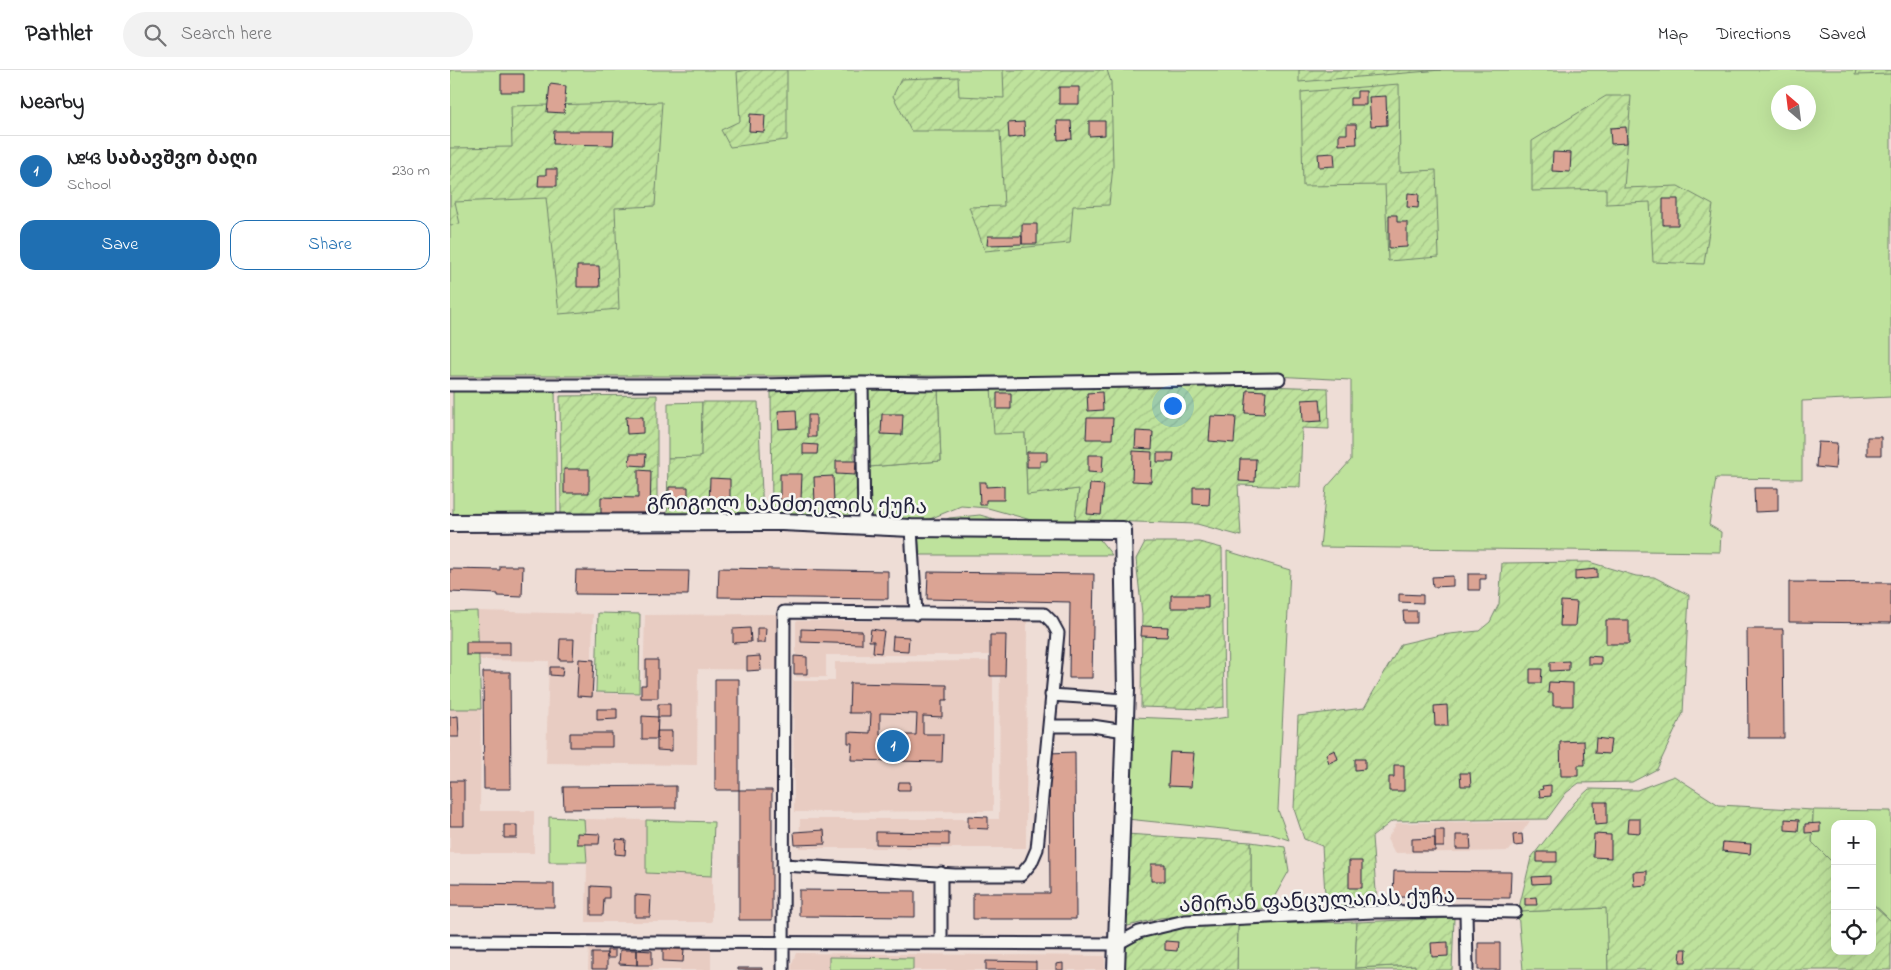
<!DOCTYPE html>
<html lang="en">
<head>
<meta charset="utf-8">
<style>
	:root { --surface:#fff; --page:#f2f2f2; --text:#202124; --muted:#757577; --line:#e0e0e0; --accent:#1f6fb2 }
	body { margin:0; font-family:"Indie Flower","Noto Sans Georgian",sans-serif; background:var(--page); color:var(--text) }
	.controls { position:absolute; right:15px; bottom:15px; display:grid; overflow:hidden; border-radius:10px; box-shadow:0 5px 20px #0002 }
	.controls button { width:45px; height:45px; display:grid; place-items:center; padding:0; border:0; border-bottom:1px solid var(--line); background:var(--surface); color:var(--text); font:25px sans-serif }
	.compass { position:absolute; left:1321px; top:15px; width:45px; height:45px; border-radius:50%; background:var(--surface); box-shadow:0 5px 20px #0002; rotate:332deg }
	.you { position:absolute; left:722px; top:335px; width:18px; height:18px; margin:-12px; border:4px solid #fff; border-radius:50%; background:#1a73e8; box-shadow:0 0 0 8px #1a73e833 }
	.badge { display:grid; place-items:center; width:32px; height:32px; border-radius:50%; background:var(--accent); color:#fff; font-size:16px; font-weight:700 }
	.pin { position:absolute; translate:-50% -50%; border:2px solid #fff; box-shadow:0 1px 5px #0006 }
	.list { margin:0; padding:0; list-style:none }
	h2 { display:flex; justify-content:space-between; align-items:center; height:65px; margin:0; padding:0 20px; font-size:21px }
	h2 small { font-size:16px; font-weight:400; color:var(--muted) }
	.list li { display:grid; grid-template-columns:32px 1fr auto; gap:15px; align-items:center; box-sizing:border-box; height:70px; padding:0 20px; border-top:1px solid var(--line) }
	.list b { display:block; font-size:19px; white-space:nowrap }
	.list p { margin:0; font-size:16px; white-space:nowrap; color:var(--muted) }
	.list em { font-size:16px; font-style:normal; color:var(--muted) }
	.actions { display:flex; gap:10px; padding:15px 20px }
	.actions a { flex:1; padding:11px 0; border:1px solid var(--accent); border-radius:15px; text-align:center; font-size:18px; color:var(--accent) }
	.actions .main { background:var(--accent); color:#fff }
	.icon { flex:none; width:28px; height:28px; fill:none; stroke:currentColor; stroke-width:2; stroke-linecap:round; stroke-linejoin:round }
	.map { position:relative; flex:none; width:1441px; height:900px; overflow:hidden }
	header { display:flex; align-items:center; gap:30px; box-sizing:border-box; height:70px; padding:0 25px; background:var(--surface); border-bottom:1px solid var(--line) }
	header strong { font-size:24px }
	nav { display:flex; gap:28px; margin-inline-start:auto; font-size:18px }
	.search { width:350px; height:45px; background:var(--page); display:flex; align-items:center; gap:12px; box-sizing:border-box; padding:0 18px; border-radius:28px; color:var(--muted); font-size:19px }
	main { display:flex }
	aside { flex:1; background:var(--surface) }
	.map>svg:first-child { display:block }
	.built { fill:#e8ccc2 }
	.grass { fill:#bee29c; stroke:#70826c; fill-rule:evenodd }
	.park { fill:url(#park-tufts); stroke:#70826c }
	.garden { fill:url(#garden-furrows); stroke:#70826c }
	.building { fill:#dba494; stroke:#22223b; fill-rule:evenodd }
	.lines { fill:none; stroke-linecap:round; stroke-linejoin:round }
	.street-casing { stroke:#22223b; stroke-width:15 }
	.secondary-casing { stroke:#22223b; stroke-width:20 }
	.street { stroke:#f6f6f2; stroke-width:11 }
	.secondary { stroke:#f6f6f2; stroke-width:16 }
	.labels { text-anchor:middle; stroke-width:5; stroke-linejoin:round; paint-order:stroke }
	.street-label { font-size:21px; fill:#22223b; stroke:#f6f6f2 }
</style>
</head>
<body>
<header>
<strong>Pathlet</strong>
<div class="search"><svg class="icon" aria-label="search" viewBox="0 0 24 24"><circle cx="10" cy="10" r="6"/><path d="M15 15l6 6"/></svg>Search here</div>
<nav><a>Map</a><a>Directions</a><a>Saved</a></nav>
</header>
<main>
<aside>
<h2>Nearby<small></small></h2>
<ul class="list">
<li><span class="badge">1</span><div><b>№43 საბავშვო ბაღი</b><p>School</p></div><em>230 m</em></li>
</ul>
<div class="actions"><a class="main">Save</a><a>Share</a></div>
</aside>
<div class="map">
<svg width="1441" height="900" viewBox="0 0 1441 900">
	<defs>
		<pattern id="park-tufts" width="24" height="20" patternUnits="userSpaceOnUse" patternTransform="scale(1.25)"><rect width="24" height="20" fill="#bee29c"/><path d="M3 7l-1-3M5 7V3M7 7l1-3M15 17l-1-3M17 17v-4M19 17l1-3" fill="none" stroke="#a3c287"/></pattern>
		<pattern id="garden-furrows" width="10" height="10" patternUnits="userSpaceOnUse" patternTransform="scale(1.25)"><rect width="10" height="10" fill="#bee29c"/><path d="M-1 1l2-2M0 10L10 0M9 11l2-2" fill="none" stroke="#a3c287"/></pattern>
	</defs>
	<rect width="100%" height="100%" fill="#eeddd6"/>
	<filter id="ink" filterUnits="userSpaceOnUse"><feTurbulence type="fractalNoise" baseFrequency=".02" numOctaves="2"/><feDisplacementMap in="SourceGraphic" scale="10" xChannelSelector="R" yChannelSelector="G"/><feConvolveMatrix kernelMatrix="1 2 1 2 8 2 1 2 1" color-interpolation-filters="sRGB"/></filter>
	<g filter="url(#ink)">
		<path class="built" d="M27 541 143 544 141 623 193 624 195 545 332 544 331 600 248 599 247 695 96 693 99 591 29 590Z
			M346 551H577L576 778H349L350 749H549L550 585H376V607H346Z
			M543 591V741L344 742 343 611H385V592Z
			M0 639H31L30 741H84V783H0Z
			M134 749 196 750V802L262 806V852H136L137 793Z
			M1080 751 1059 781 945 783 937 769 947 753Z
			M139 875 261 877V900H138Z
			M346 883 655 886V900H342V893Z"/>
		<path class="grass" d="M0 0H1441V327L1352 331V409L1266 408 1259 455 1271 462 1270 482 870 477 876 418 901 390V310L825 306H0ZM1328 22H1358V52H1328Z
			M541 317 575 363 577 424 629 419 625 450 599 455 538 438 511 436 470 453 422 450 419 397 491 391 488 318Z
			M3 319H105L107 451 3 452Z
			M252 332 251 388H218V333Z
			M530 445 592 463 643 461 662 485H470L468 465 499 448Z
			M777 481 840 500 828 740 839 770 821 764 677 749 682 647 757 650 778 647Z
			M27 541 31 639H0V542Z
			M1363 740 1441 741V851L1422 833V754H1385V795L1362 772Z
			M99 747 134 749 137 792H99Z
			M196 750 264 752 262 806 196 803Z
			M801 772 835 777 839 801 818 838 801 840Z
			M1157 838 1158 900H1073L1068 842Z
			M907 852 905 898 966 895 965 900H787L788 854Z
			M379 887 463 888V900H379Z"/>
		<path class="park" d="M148 543 190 544 189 623 146 622Z"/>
		<path class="garden" d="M298 0H337V70L280 77 271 60 290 51 287 2Z
			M553 0H657L661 12 663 96 659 135 623 136 620 173 535 181 519 137 554 136 550 61H461L443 26 451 9 508 7 509 26 554 28Z
			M849 0H991L849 12Z
			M1406 0H1441V4L1405 5Z
			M949 14 950 102 986 100 989 187 938 191 935 115 853 116 851 22Z
			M1156 26H1181L1174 118 1228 116 1263 135 1254 194 1203 192 1200 132 1156 134V119L1082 121V71Z
			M212 32 205 136 165 138 169 239 109 244 96 128 5 132 10 154 0 155V78L62 77 61 36Z
			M406 316 404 388 411 445 322 446 321 322Z
			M811 316 878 318 879 359 852 358 850 417 788 415 791 466 747 454 625 450 629 419 577 425 575 363 544 364 541 317Z
			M408 318H488L491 391 419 397Z
			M207 325V447H111L110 326Z
			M252 332H308L313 446H217L218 388 251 387Z
			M695 472H749L772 478 774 637 754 639 691 637 692 544 686 489Z
			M1139 492 1186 506 1204 507 1239 525 1233 643 1207 699 1182 712 1129 713 1116 723 1097 749 942 751 922 767 927 835 876 840 872 776 854 769 844 739 848 646 914 638 951 574 990 565 1029 561 1040 552 1049 534 1052 493Z
			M1224 706 1269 735 1363 740 1362 772 1385 795V881H1422V833L1441 851V900H1158L1156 838 1068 842 1081 788 1125 732 1139 719 1187 720Z
			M676 764 801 772V840L710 848 674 857Z
			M1004 848 1002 900H965V895L905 898 907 852Z
			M788 854 787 900H674L673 884 681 870 734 857Z"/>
		<path class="building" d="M51 4H74V22H51Z
			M100 14 116 16 114 43 97 42Z
			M609 17H629V34H609Z
			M907 21H916V35H900V28H907Z
			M936 26 937 55 921 56 919 27Z
			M300 44 315 45 314 62 299 61Z
			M607 51H621L622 69 608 70Z
			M639 51H655V65L639 66Z
			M574 52 575 66 559 68 558 53Z
			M897 54H906L907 74 889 75V64H897Z
			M1176 57 1177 73 1161 74 1160 58Z
			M104 61H164L163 75 103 74Z
			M1103 82 1121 83 1120 102 1102 101Z
			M884 83 885 96 869 97 868 84Z
			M96 99H107V116H88L89 105H96Z
			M958 123 969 124 968 138 957 137Z
			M1213 129H1228V155H1213Z
			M939 145H947V152H957V177L939 178Z
			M572 154H587V174H572Z
			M538 166H572V174L537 175Z
			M127 196H149L150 217H127Z
			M797 320 816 321 814 344 795 343Z
			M652 322 653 340 638 341 637 323Z
			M547 323H561V339H547Z
			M870 329 872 351 853 352 852 330Z
			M346 340 347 358 329 359 328 341Z
			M432 344H453L452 365 431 364Z
			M358 345H366V367H358Z
			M761 346 786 347 784 373 759 371Z
			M176 347H193V363L177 364Z
			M637 348H663L662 369H636Z
			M686 361 703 362 702 379 685 378Z
			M1417 367H1431V385H1417Z
			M1368 372 1387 373 1385 399 1366 397Z
			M353 374 368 375 367 384H353Z
			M683 381 702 382 701 412 682 411Z
			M577 382H597V391H590V397H577Z
			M707 383H724L723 392H707Z
			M180 384H196L195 396 179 395Z
			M638 385H653L652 403 638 402Z
			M790 389H806L805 412 789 411Z
			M386 391H406L405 405 386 404Z
			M114 399H139V423H114Z
			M188 400 201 401 200 447 151 446V427L188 428Z
			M330 404H352L351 430H330Z
			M383 406 384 434H365L364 407Z
			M260 408 280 409V437H259Z
			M529 412H536V417L554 416V430H536V435H530Z
			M640 414 654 415 651 445 637 444Z
			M219 417H238V437H219Z
			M743 417H760L759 435 743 434Z
			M1304 418H1328V441L1305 442Z
			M50 496H73L72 527 48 526V524L0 522V499L50 500Z
			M269 498 438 501V529L268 527Z
			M1147 499V508L1125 510V501Z
			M126 500 239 501 238 525 125 524Z
			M478 502 644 504 642 608H619L620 532 477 529Z
			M1018 504H1036V509H1030V520H1018Z
			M1003 506V516L983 517 982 507Z
			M1339 512 1441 513V553L1339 552Z
			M949 524 973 525V533L949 532Z
			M721 525H758V538H721Z
			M1111 531 1127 532 1125 556H1110Z
			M953 541H967V553H954Z
			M1156 550H1179V574H1156Z
			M692 556 718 557 717 567 691 566Z
			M300 558 301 572 283 573V559Z
			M307 558H316L315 573H307Z
			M351 559 412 561V574L351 572Z
			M421 559 434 561 431 583 423 582 424 571H419Z
			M1297 559H1333L1334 668H1298Z
			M540 565H556L555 606H540Z
			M443 566 459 567 458 581 442 580Z
			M110 569H124L123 590H109Z
			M16 572H60V585H16Z
			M310 586 311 600 297 601V587Z
			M344 586 357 587V604H344Z
			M1138 586 1151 587V594H1138Z
			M129 589 144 590 142 627 127 626Z
			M196 590H208V628H191V615H196Z
			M1119 591V600L1100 601V592Z
			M100 597H113L112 606 100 605Z
			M1080 599H1092L1091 613H1080Z
			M33 602H60L61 719H34Z
			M265 609H289V720H265Z
			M1099 612 1123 613V636H1103V623H1098Z
			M400 613 497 615V630H492V647L473 646V664H493L492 692 401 690 402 673H398V662L420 663 421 643H399ZM430 643 467 644 466 665H430Z
			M208 634H220V647H208Z
			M997 635 998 656H985L984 636Z
			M147 639H167V649L147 650Z
			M8 646 9 667H0V647Z
			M192 646 208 647 207 669H192Z
			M207 661H222V681L207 680Z
			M120 663H162V677H120Z
			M1146 668 1161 670 1159 684 1145 683Z
			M1134 671 1135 695H1128V706H1111L1110 672Z
			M885 680 888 689 879 693 876 684Z
			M625 682 626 849H523V823H600L599 683Z
			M720 682 744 683 741 717 718 716Z
			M905 689H915V699L905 700Z
			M944 695H954V721H939V707H944Z
			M1010 703H1020L1021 716H1011Z
			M0 711H14V756H0Z
			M449 712H460V720H448Z
			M1101 715V726L1090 727 1089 720 1093 719 1092 716Z
			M226 716V738L114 739 113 717Z
			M289 720H322V850H289Z
			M1144 732H1157V754L1145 755Z
			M518 746 538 747V759L518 758Z
			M1178 749H1190V763L1177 762Z
			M1335 749 1349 750 1348 761 1335 760Z
			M1370 753V762L1355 763V754Z
			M54 755H67V768H54Z
			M374 760 375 774 345 775 344 762Z
			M985 760H994V777H985Z
			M426 762 499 763V775L426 774Z
			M127 763 150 764 149 774H127Z
			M1072 764 1073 775 1064 776 1063 765Z
			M1144 764 1161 765V788L1143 787Z
			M1006 765H1020L1021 779H1006Z
			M985 768V781H962V769Z
			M166 769 176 770 175 785 165 784Z
			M1273 772 1301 774 1300 784 1272 781Z
			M1087 782H1107V792H1087Z
			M899 791H912V818H899Z
			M701 794H715V811H701Z
			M944 801 1061 802 1060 828 943 827Z
			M1197 801V815L1184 816 1183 802Z
			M1100 806V813L1083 814 1082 807Z
			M0 813 104 814V837L0 836Z
			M141 816 159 817V828H154L153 845H141Z
			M349 820 465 821V847L349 846Z
			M185 825 201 826 200 847H185Z
			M1086 827 1087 835H1075V828Z
			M715 871 728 872 727 881 715 880Z
			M998 872V886L982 887 981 873Z
			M1028 873H1050V900H1028Z
			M213 878 234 879 233 892 213 891Z
			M1231 879H1237L1236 892H1230Z
			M157 880H165V888H157Z
			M170 880H187V895L169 894Z
			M187 880 202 881V895H187Z
			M142 883H157V899H142Z
			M536 891 586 892V900H536Z
			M613 893V900H606V894Z
			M288 898H312V900H288Z"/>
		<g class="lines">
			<defs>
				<path id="street" d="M412 313 414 456
					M0 315H312L412 313 480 314 829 309
					M461 458 466 544
					M601 625 676 630
					M600 656H642L675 661
					M333 795 505 805H571L581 793 587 779 608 563 602 552 594 544 334 542 333 900
					M491 803V873
					M1016 841 1065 842
					M0 871 667 874 689 862 735 851 923 842 1016 841 1017 900"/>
				<path id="secondary" d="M0 453 332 452 461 458 673 460 676 620 666 900"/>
			</defs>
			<use href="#street" class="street-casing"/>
			<use href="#secondary" class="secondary-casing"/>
			<use href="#street" class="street"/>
			<use href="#secondary" class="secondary"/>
		</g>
	</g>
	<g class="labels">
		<g class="street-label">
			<text transform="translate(337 434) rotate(1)" y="7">გრიგოლ ხანძთელის ქუჩა</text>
			<text transform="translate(867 830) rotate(-2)" y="7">ამირან ფანცულაიას ქუჩა</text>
		</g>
	</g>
</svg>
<div class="controls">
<button>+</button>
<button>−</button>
<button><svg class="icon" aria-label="locate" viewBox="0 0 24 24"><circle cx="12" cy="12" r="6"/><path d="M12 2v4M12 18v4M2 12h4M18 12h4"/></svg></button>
</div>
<svg class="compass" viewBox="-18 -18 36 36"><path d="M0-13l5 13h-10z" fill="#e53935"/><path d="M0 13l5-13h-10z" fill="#757577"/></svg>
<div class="you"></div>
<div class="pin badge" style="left:443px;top:676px">1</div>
</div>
</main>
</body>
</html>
